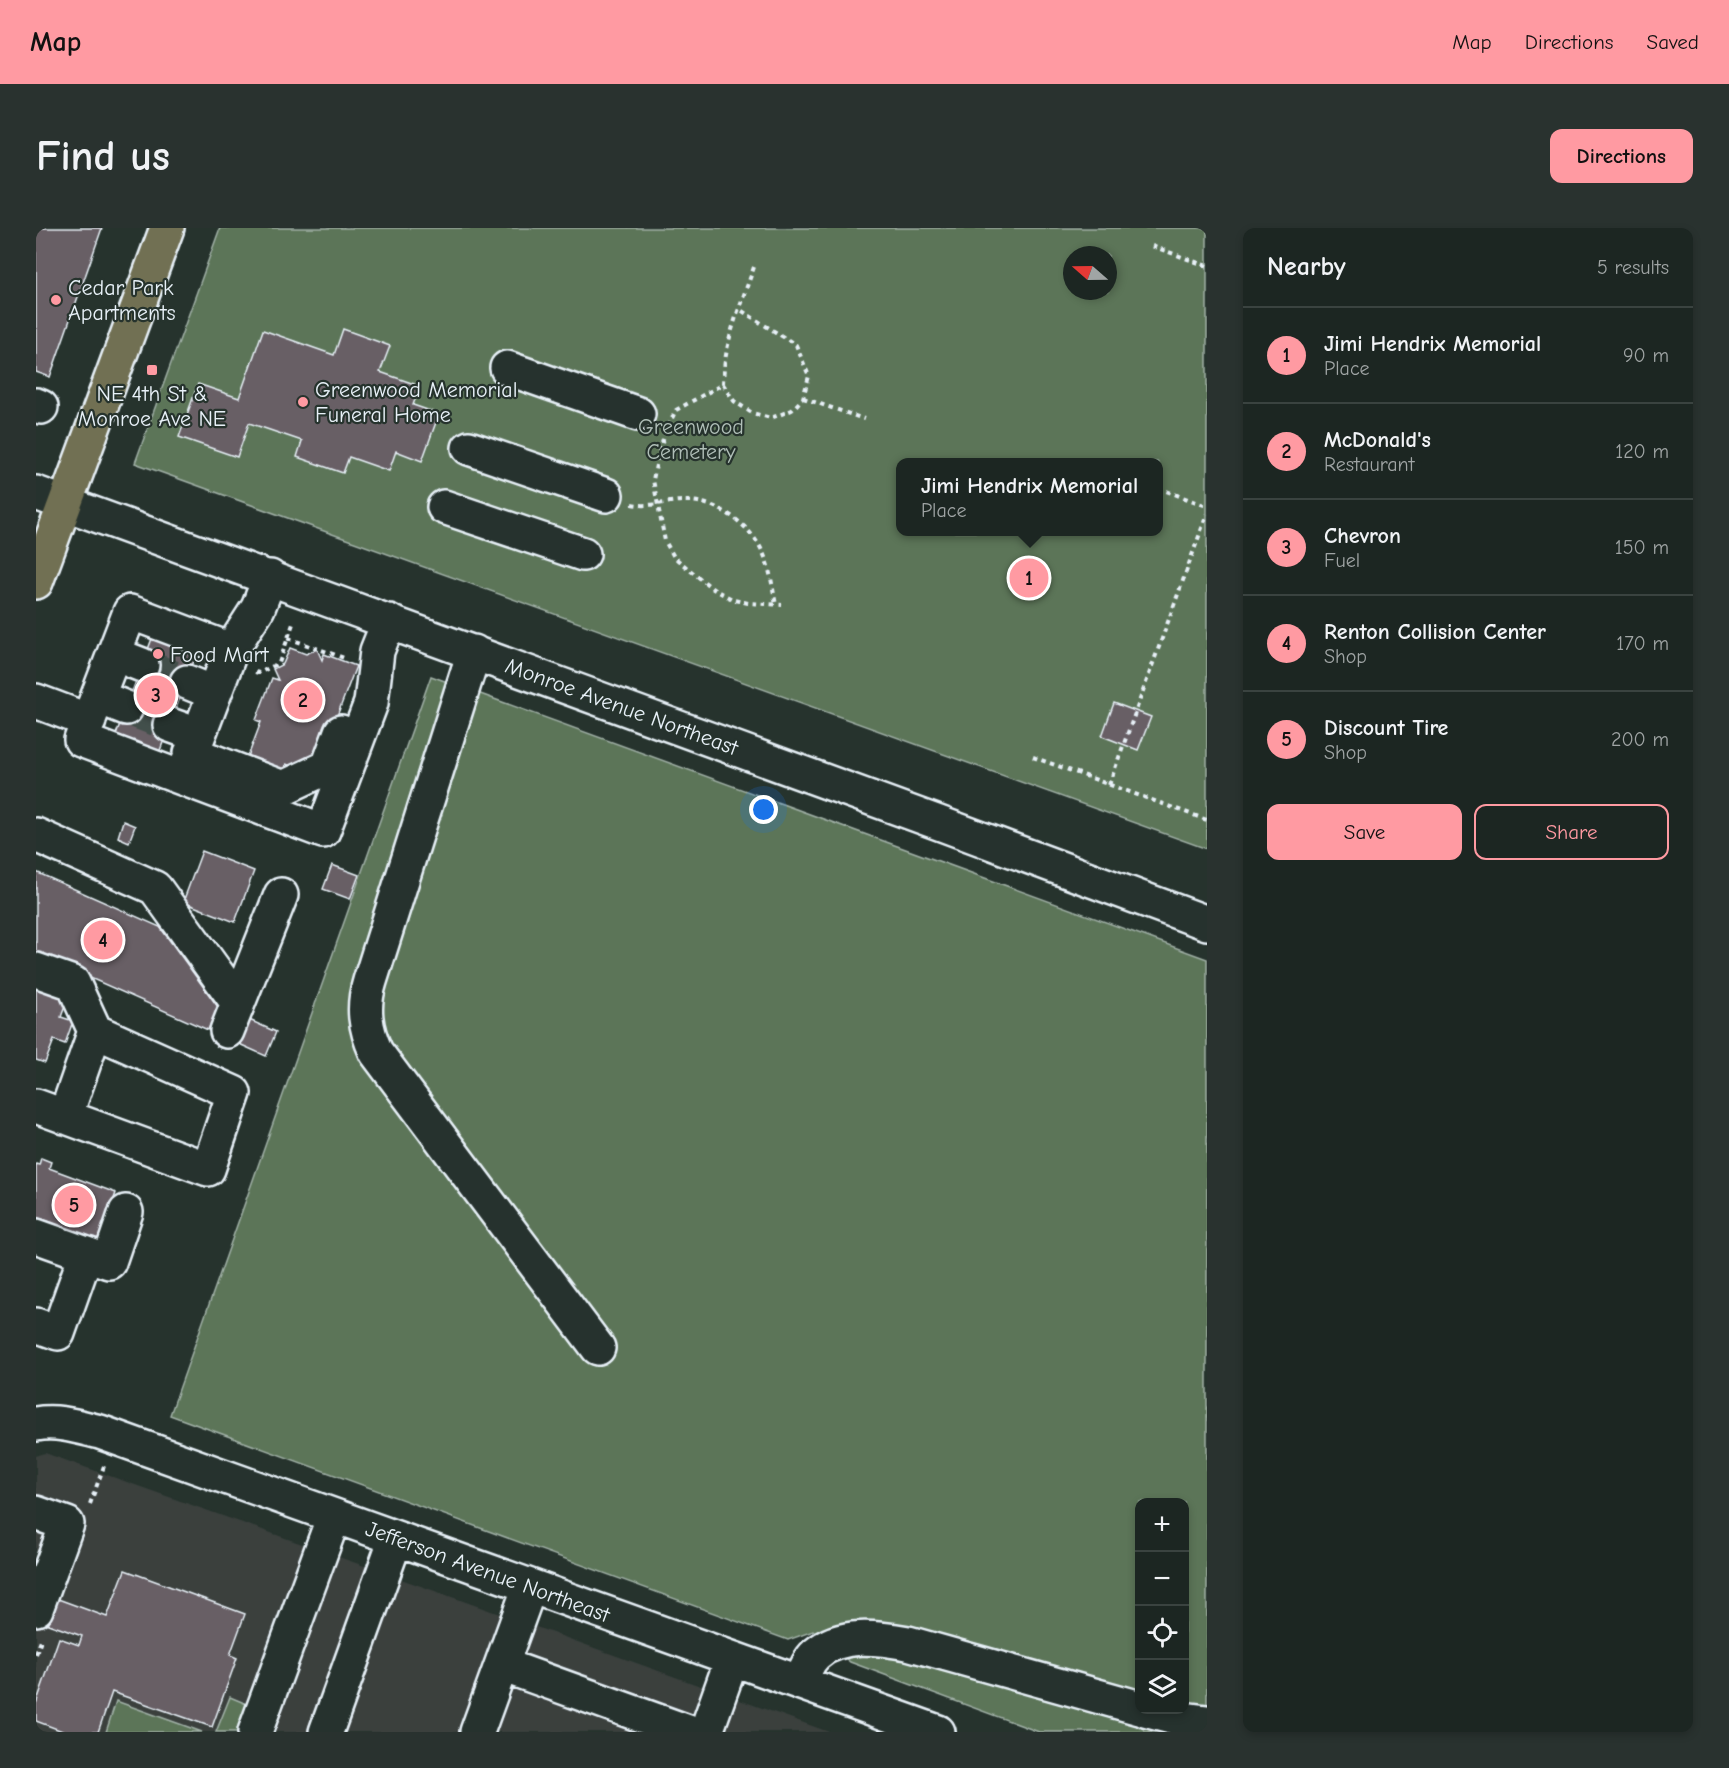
<!DOCTYPE html>
<html lang="en">
<head>
<meta charset="utf-8">
<style>
	:root { --surface:#1c2622; --page:#29322f; --text:#f1f3f6; --muted:#a0a5a5; --line:#3a4340; --accent:#ff9aa2 }
	body { margin:0; font-family:"Comic Neue",sans-serif; background:var(--page); color:var(--text) }
	.controls { position:absolute; right:18px; bottom:18px; display:grid; overflow:hidden; border-radius:12px; box-shadow:0 3px 9px #0003 }
	.controls button { width:54px; height:54px; display:grid; place-items:center; padding:0; border:0; border-bottom:2px solid var(--line); background:var(--surface); color:var(--text); font:30px sans-serif }
	.compass { position:absolute; left:1027px; top:18px; width:54px; height:54px; border-radius:50%; background:var(--surface); box-shadow:0 3px 9px #0003; rotate:290deg }
	.you { position:absolute; left:728px; top:582px; width:21px; height:21px; margin:-15px; border:4px solid #fff; border-radius:50%; background:#1a73e8; box-shadow:0 0 0 9px #1a73e833 }
	.badge { display:grid; place-items:center; width:39px; height:39px; border-radius:50%; background:var(--accent); color:#111; font-size:20px; font-weight:700 }
	.pin { position:absolute; translate:-50% -50%; border:3px solid #fff; box-shadow:0 2px 6px #0006 }
	.popup { position:absolute; left:860px; top:230px; width:267px; height:78px; box-sizing:border-box; display:grid; place-content:center; border-radius:12px; background:var(--surface); filter:drop-shadow(0 2px 4px #0005); font-size:20px; white-space:nowrap; color:var(--muted) }
	.popup b { font-size:22px; color:var(--text) }
	.popup::after { content:''; position:absolute; left:50%; top:100%; margin-left:-12px; border:12px solid transparent; border-top-color:var(--surface) }
	.list { margin:0; padding:0; list-style:none }
	h2 { display:flex; justify-content:space-between; align-items:center; height:78px; margin:0; padding:0 24px; font-size:26px }
	h2 small { font-size:20px; font-weight:400; color:var(--muted) }
	.list li { display:grid; grid-template-columns:39px 1fr auto; gap:18px; align-items:center; box-sizing:border-box; height:96px; padding:0 24px; border-top:2px solid var(--line) }
	.list b { display:block; font-size:22px; white-space:nowrap }
	.list p { margin:0; font-size:20px; white-space:nowrap; color:var(--muted) }
	.list em { font-size:20px; font-style:normal; color:var(--muted) }
	.actions { display:flex; gap:12px; padding:18px 24px }
	.actions a { flex:1; padding:14px 0; border:2px solid var(--accent); border-radius:12px; text-align:center; font-size:21px; color:var(--accent) }
	.actions .main { background:var(--accent); color:#111 }
	.icon { flex:none; width:33px; height:33px; fill:none; stroke:currentColor; stroke-width:2; stroke-linecap:round; stroke-linejoin:round }
	.map { position:relative; flex:none; width:1171px; height:1504px; overflow:hidden; border-radius:12px }
	header { display:flex; align-items:center; gap:36px; box-sizing:border-box; height:84px; padding:0 30px; background:var(--accent); color:#111 }
	header strong { font-size:28px }
	nav { display:flex; gap:33px; margin-inline-start:auto; font-size:21px }
	.intro { display:flex; align-items:center; justify-content:space-between; box-sizing:border-box; height:144px; padding:0 36px }
	h1 { margin:0; font-size:42px }
	.button { padding:15px 27px; border-radius:12px; background:var(--accent); color:#111; font-size:21px; font-weight:700 }
	main { display:flex; gap:36px; padding:0 36px }
	aside { flex:1; background:var(--surface); border-radius:12px; box-shadow:0 3px 9px #0003 }
	.map>svg:first-child { display:block }
	.built { fill:#3a403e }
	.green { fill:#5c7459; stroke:#a2b2a8; stroke-width:1.5; fill-rule:evenodd }
	.building { fill:#685f65; stroke:#e8f1f8; stroke-width:1.5 }
	.lines { fill:none; stroke-linecap:round; stroke-linejoin:round }
	.minor-tunnel { stroke:#43504b; stroke-width:33; stroke-dasharray:33 16; stroke-linecap:butt }
	.minor-casing { stroke:#e8f1f8; stroke-width:38 }
	.major-casing { stroke:#e8f1f8; stroke-width:38 }
	.path { stroke:#e8f1f8; stroke-width:4; stroke-dasharray:4.5 4.5; stroke-linecap:butt }
	.minor { stroke:#26332d; stroke-width:33 }
	.major { stroke:#716f52; stroke-width:33 }
	.poi-dot { fill:#ff9aa2; stroke:#26332d; stroke-width:2 }
	.labels { text-anchor:middle; stroke-width:4.5; stroke-linejoin:round; paint-order:stroke }
	.poi-label { font-size:22px; fill:#e8f1f8; stroke:#26332d; text-anchor:start }
	.park-label { font-size:22px; fill:#b0bfb8; stroke:#26332d }
	.street-label { font-size:22px; fill:#e8f1f8; stroke:#26332d }
</style>
</head>
<body>
<header>
<strong>Map</strong>
<nav><a>Map</a><a>Directions</a><a>Saved</a></nav>
</header>
<div class="intro"><h1>Find us</h1><a class="button">Directions</a></div>
<main>
<div class="map">
<svg width="1171" height="1504" viewBox="0 0 1171 1504">
	<rect width="100%" height="100%" fill="#26332d"/>
	<filter id="ink" filterUnits="userSpaceOnUse"><feTurbulence type="fractalNoise" baseFrequency=".0167" numOctaves="2"/><feDisplacementMap in="SourceGraphic" scale="12" xChannelSelector="R" yChannelSelector="G"/><feConvolveMatrix kernelMatrix="1 2 1 2 8 2 1 2 1" color-interpolation-filters="sRGB"/></filter>
	<g filter="url(#ink)">
		<path class="built" d="M9 1225 413 1368 793 1504H0V1228Z"/>
		<path class="green" d="M184 0H1171V621L99 235ZM1036 27H1072V63H1036ZM864 234H1122V304H864Z
			M395 448 1171 731V1504H1003L814 1434 777 1403 752 1412 134 1187ZM1104 1274H1148V1482H1104Z
			M194 1469 213 1477 203 1504H180Z
			M80 1473 166 1504H70Z"/>
		<path class="building" d="M0 0H66L14 149 0 144Z
			M307 101 354 118 344 144 384 158 377 177 403 186 386 233 360 223 353 243 313 229 307 245 261 229 266 213 213 195 201 229 143 209 162 156 203 170 227 102 298 127Z
			M986 347a9 9 0 1 1 18 0a9 9 0 1 1-18 0Z
			M117 408 161 425 123 525 79 509Z
			M254 420 270 426 281 421 286 432 288 426 320 438 296 501 275 539 267 542 250 536 243 553 210 534 225 494 220 492 236 450 242 452 237 441 247 436Z
			M1078 475 1115 489 1102 522 1066 508Z
			M87 593 99 598 93 614 82 609Z
			M166 623 218 643 199 694 147 674Z
			M296 637 323 647 314 671 287 661Z
			M0 644 124 699 182 779 172 802 0 726Z
			M0 759 32 770 25 789 37 793 29 816 18 812 9 835 0 832Z
			M211 791 240 804 230 828 201 815Z
			M5 930 15 934 13 940 80 965 63 1012 0 989V936L3 937Z
			M89 1342 209 1386 194 1427 201 1430 176 1499 76 1464 62 1504H29L0 1493V1476L23 1410 43 1417 46 1408 12 1396 22 1371 71 1389Z"/>
		<g class="lines">
			<path class="minor-tunnel" d="M106 437 151 454
				M90 480 134 497"/>
			<defs>
				<path id="minor" d="M471 140 602 186
					M0 177 5 179
					M433 220 570 267
					M0 265 903 595 1171 695
					M408 279 547 326
					M195 422 94 384 45 512 287 603 335 475 341 423 353 393
					M438 424 334 753C326 779 329 800 340 824L562 1120
					M78 426 106 437
					M151 454 178 465
					M62 469 90 480
					M0 473 53 493
					M134 497 162 507
					M155 525 247 560 292 539 305 504
					M148 546 195 422 222 380 234 349
					M0 607 119 660 202 775
					M0 742 37 755 59 803 198 865 172 941 0 878
					M191 803 245 667
					M29 889 59 803
					M0 1008 73 1034 90 984
					M0 1097 22 1105 50 1026
					M0 1196C22 1192 43 1199 64 1204L902 1504
					M0 1285 31 1296 0 1381
					M466 1437 652 1504
					M765 1455C768 1444 772 1433 780 1426 805 1404 843 1410 872 1415L1104 1480
					M1109 1482 1139 1490 1171 1494
					M219 1504 298 1288
					M290 1504 360 1310
					M441 1504 494 1358
					M670 1504 696 1431"/>
				<path id="major" d="M0 354 131 0"/>
			</defs>
			<use href="#minor" class="minor-casing"/>
			<use href="#major" class="major-casing"/>
			<path class="path" d="M1116 18 1171 38
				M718 39C704 79 688 113 687 156L640 182 630 203 622 227 617 252 629 313 638 329 677 361 698 372 712 375 746 377
				M687 156 698 173 716 185 735 190 756 182 767 170 773 148 760 117 703 81
				M767 170 828 191
				M1122 260 1171 278
				M596 276C615 280 633 272 652 273 685 274 719 300 730 332 735 346 737 362 740 377
				M252 410 311 431
				M219 444 223 445 243 435 258 393
				M997 529 1171 592
				M1073 557 1171 286
				M54 1276 68 1238
				M0 1426 6 1410"/>
			<use href="#minor" class="minor"/>
			<use href="#major" class="major"/>
		</g>
	</g>
	<g class="poi-dot">
		<circle cx="20" cy="72" r="6"/>
		<rect x="110" y="136" width="12" height="12" rx="3"/>
		<circle cx="267" cy="174" r="6"/>
		<circle cx="122" cy="426" r="6"/>
	</g>
	<g class="labels">
		<g class="poi-label">
			<text x="32" y="67">Cedar Park<tspan x="32" dy="25">Apartments</tspan></text>
			<text x="279" y="169">Greenwood Memorial<tspan x="279" dy="25">Funeral Home</tspan></text>
			<text x="116" y="173" text-anchor="middle">NE 4th St &amp;<tspan x="116" dy="25">Monroe Ave NE</tspan></text>
			<text x="134" y="434">Food Mart</text>
		</g>
		<g class="park-label">
			<text x="655" y="206">Greenwood<tspan x="655" dy="25">Cemetery</tspan></text>
		</g>
		<g class="street-label">
			<text transform="translate(586 478) rotate(20)" y="8">Monroe Avenue Northeast</text>
			<text transform="translate(452 1343) rotate(20)" y="8">Jefferson Avenue Northeast</text>
		</g>
	</g>
</svg>
<div class="controls">
<button>+</button>
<button>−</button>
<button><svg class="icon" aria-label="locate" viewBox="0 0 24 24"><circle cx="12" cy="12" r="6"/><path d="M12 2v4M12 18v4M2 12h4M18 12h4"/></svg></button>
<button><svg class="icon" aria-label="layers" viewBox="0 0 24 24"><path d="M12 4l9 5-9 5-9-5zM3 14l9 5 9-5"/></svg></button>
</div>
<svg class="compass" viewBox="-18 -18 36 36"><path d="M0-13l5 13h-10z" fill="#e53935"/><path d="M0 13l5-13h-10z" fill="#a0a5a5"/></svg>
<div class="you"></div>
<div class="pin badge" style="left:993px;top:350px">1</div>
<div class="popup"><b>Jimi Hendrix Memorial</b>Place</div>
<div class="pin badge" style="left:267px;top:472px">2</div>
<div class="pin badge" style="left:120px;top:467px">3</div>
<div class="pin badge" style="left:67px;top:712px">4</div>
<div class="pin badge" style="left:38px;top:977px">5</div>
</div>
<aside>
<h2>Nearby<small>5 results</small></h2>
<ul class="list">
<li><span class="badge">1</span><div><b>Jimi Hendrix Memorial</b><p>Place</p></div><em>90 m</em></li>
<li><span class="badge">2</span><div><b>McDonald's</b><p>Restaurant</p></div><em>120 m</em></li>
<li><span class="badge">3</span><div><b>Chevron</b><p>Fuel</p></div><em>150 m</em></li>
<li><span class="badge">4</span><div><b>Renton Collision Center</b><p>Shop</p></div><em>170 m</em></li>
<li><span class="badge">5</span><div><b>Discount Tire</b><p>Shop</p></div><em>200 m</em></li>
</ul>
<div class="actions"><a class="main">Save</a><a>Share</a></div>
</aside>
</main>
</body>
</html>
